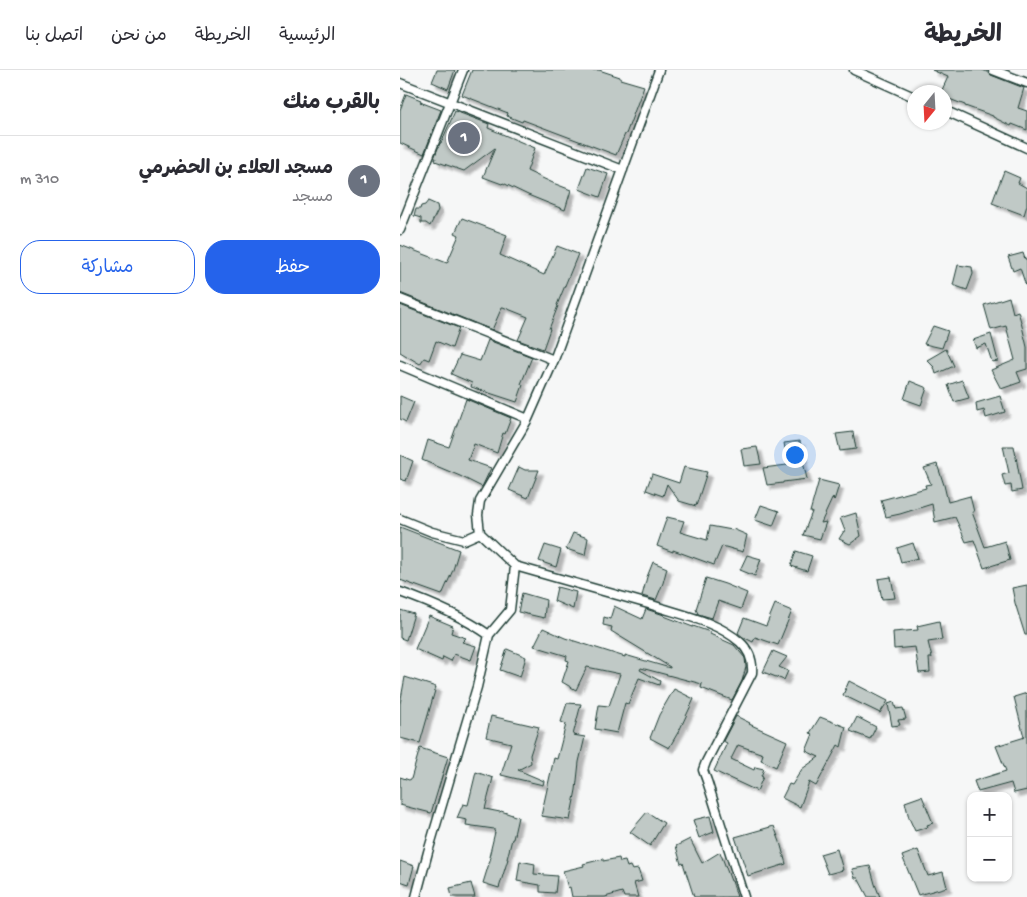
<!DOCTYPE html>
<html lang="ar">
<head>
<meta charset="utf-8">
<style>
	:root { --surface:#fff; --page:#f7f7f7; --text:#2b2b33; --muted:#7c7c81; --line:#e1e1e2; --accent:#2563eb }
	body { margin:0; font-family:"Gochi Hand","Playpen Sans Arabic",sans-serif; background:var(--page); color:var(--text); direction:rtl }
	.controls { position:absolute; right:15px; bottom:15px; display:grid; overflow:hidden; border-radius:10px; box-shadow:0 1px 4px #0004 }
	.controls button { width:45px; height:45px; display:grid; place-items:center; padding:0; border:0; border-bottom:1px solid var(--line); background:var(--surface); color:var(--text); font:25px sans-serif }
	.compass { position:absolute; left:507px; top:15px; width:45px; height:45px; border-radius:50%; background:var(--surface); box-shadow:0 1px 4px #0004; rotate:198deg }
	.you { position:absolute; left:394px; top:384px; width:18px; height:18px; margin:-12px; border:4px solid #fff; border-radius:50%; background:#1a73e8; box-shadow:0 0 0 8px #1a73e833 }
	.badge { display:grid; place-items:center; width:32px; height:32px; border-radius:50%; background:var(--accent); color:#fff; font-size:16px; font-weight:700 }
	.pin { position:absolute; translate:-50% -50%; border:2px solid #fff; box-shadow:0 1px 5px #0006 }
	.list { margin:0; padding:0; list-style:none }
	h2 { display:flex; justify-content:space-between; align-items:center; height:65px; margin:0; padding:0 20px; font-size:21px }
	h2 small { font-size:16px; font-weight:400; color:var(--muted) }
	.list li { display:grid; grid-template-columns:32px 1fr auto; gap:15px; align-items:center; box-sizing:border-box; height:90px; padding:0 20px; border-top:1px solid var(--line) }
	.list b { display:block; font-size:19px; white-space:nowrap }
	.list p { margin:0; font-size:16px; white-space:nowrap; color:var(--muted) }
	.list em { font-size:16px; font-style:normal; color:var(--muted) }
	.actions { display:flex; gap:10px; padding:15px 20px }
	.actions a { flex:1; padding:11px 0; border:1px solid var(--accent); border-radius:20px; text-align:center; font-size:18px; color:var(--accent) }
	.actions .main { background:var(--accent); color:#fff }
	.map { position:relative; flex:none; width:627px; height:827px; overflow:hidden; direction:ltr }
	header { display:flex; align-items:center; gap:30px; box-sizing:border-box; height:70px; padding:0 25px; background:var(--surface); border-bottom:1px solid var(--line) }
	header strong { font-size:24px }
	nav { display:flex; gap:28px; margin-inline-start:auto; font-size:18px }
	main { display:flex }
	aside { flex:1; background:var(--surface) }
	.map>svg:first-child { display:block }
	.building { fill:#c0c9c6; stroke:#1f3d34; filter:url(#shadow) }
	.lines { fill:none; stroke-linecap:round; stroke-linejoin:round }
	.minor-casing { stroke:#1f3d34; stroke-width:11 }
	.minor { stroke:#fff; stroke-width:8 }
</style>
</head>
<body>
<header>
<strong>الخريطة</strong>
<nav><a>الرئيسية</a><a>الخريطة</a><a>من نحن</a><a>اتصل بنا</a></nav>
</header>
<main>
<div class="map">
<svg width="627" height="827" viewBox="0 0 627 827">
	<defs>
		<filter id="shadow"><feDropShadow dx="4.5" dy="4.5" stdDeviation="1" flood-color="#0004"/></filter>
	</defs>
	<rect width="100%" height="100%" fill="#f6f7f7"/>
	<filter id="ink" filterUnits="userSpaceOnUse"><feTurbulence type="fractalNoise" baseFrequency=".02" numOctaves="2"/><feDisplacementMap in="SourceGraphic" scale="10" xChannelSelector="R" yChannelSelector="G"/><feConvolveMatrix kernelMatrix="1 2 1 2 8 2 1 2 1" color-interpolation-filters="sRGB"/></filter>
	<g filter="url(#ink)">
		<path class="building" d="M37 0H55L48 19 32 12Z
			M72 0H199L220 7V9L244 16 226 64H225L216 85 123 50 122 52 107 46 108 43 62 25Z
			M532 0H582L588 2 591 5 624 18 618 38 627 41V60L612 54 611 56 593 47V46L565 36V35L544 27V22H541L548 7Z
			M6 24 21 30 20 32 41 40 24 84 0 73V40Z
			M55 41 89 54 88 58 135 78 127 101 153 113 171 120 165 140 128 125 103 113 102 114 83 107 95 78 64 101 35 91 36 88H34L40 73H41Z
			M187 97 208 104 200 127 179 119Z
			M604 101 620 108 618 113 627 118V135L624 145 592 133Z
			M28 131 37 135 38 140 30 156 26 153H21V148L14 146 16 139H20L21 136 25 135Z
			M62 148 107 165 100 185 144 205 157 176 178 184 157 235 158 236 149 259H150L143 279 118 270 128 247 103 237H102L92 260 0 223V175L47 193 59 165 55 163Z
			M623 183 625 189H627V216H626L620 198 613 201 608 187Z
			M558 195 572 197 573 204 567 220 553 215Z
			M609 227 613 243 618 241 621 252 627 277V299L617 302 621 312 601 319 591 300 615 290 606 256 591 260 584 235Z
			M0 235 59 258 52 278 36 271 29 290 24 288 20 294 0 282Z
			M533 256 548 261 542 278 524 274Z
			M591 264 598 291 592 292 586 274 576 278 573 270Z
			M88 270 132 287 121 314 123 315 117 332 71 317 72 313 51 304 60 285 80 291Z
			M546 279 554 296 536 304 534 297 527 290Z
			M562 310 569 328 554 332 548 315Z
			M510 311 527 318 521 335 504 329Z
			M0 326 14 332 6 352 0 349Z
			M600 326 605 342 586 348 584 340 577 342 576 333Z
			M66 329 111 348 105 364 103 363 97 383 74 374 68 390 91 398 82 417 60 406 22 390 28 370 49 377Z
			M453 362 456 379 440 381 436 364Z
			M400 371 404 388H402L407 409 383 412V413L367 415 363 398 387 395V394H388L384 373Z
			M603 376H614L622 420 612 422 611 415 605 416 602 405 609 403Z
			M357 377 361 394 344 396 341 379Z
			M0 385 13 391 6 411 0 409Z
			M537 394 544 415 548 432 570 426 574 442H572L585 477 605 471 610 490 584 498 574 470 566 472 555 447 535 452 532 434 500 444 486 447 481 430 526 418 525 415 531 414 524 398Z
			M119 397 125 400H139L128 428 109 420Z
			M284 397 307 402 296 436 279 431 267 414 263 426 246 420 252 404 279 413Z
			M419 410 439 415 434 431 433 427 421 453 426 452 420 469 403 465 412 442H410Z
			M361 435 379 441 373 456 355 450Z
			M456 443 461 466 450 474 439 469 444 461H445L440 448Z
			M267 447 284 451 280 462 307 470 310 456 332 460 333 459 347 465 343 482 322 476 314 495 273 480V482L257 476Z
			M0 457 59 480 53 500 42 525 0 510Z
			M173 463 188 468 185 485 166 479Z
			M513 473 518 488 501 492 497 478Z
			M145 475 161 480 156 497 139 491Z
			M396 481 412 486 407 501 391 496Z
			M347 485 361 489 355 506 340 500Z
			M253 492 267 498 263 513 256 530 242 526 247 507Z
			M491 507 495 528 482 529 478 509Z
			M306 508 325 514 347 523 341 539 318 531 312 548 298 544 296 539Z
			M627 515V565H625L615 533 612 518Z
			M157 517 176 522 173 539 154 531Z
			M122 523 146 530 144 548 118 542Z
			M375 534 392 541 378 575 355 567 353 572 343 567 338 563 344 548 366 556Z
			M214 536 242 549 246 539 264 545V546L293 557V556L310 562V564L334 575 345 588 346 597 342 611 332 630 301 618 302 614 241 598 240 600 260 611 259 615 239 608 228 634 225 633 217 663 195 659 199 635 209 636 220 604 187 597 176 620 162 612 169 591 166 590 167 586 134 576 143 558 165 568 225 587V585L270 598V597L211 561 212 557 203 555 204 547 210 549Z
			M0 540 14 544 6 570 0 568Z
			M29 546 53 556 51 563 66 568 62 572 76 576 71 590 54 584 51 591 43 587 42 591 15 579Z
			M539 551 542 570 528 572 532 588H529L530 602 519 603 515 577 494 579 493 562 518 560 517 556Z
			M107 579 126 587 120 607 100 600Z
			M373 581 387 587 379 597 388 601 384 610 363 602Z
			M5 607 36 617 20 673 0 668V634Z
			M449 611 488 631 480 643 443 625Z
			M274 619 294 629 280 659 269 678 250 668 259 645Z
			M627 623V720L614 723 611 713 578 722 574 711 606 701 596 676 625 667H624L614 627Z
			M494 632 496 639 503 638 506 649 498 650 500 655 492 656 488 634Z
			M167 633 181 634 173 665 185 667 179 692 176 720 170 750 141 746 154 688 157 689 166 654 161 652Z
			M91 646 139 657 130 685 131 693 118 700 144 711 143 715 101 705 111 673 86 667Z
			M336 646 350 653 349 654 387 671 376 697 361 690 363 684 338 675 331 689 354 700 355 697 364 699 361 706 363 707 357 721 314 701 327 673 323 671Z
			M420 647 446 657 441 677 438 675 416 716 409 712 400 737 382 728 389 714 392 715 402 699 419 687 406 681 413 664 410 663Z
			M457 647 476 657 470 669 450 661Z
			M20 678 48 687 31 743 0 735V707L9 710 11 709Z
			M76 702 93 708 85 739 100 742 101 741 118 747 113 769H112L107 789H108L99 818 83 813 91 787H89L95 762 94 761V759L66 755 67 750 57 748 63 734 68 735Z
			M522 726 533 753 527 755 528 757 515 761 509 748 505 732Z
			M247 742 264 753 250 776 230 762Z
			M310 746 314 762 299 768 293 750Z
			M374 756 380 772 386 794 348 806 335 767Z
			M290 769 302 793 320 782 331 811H332L337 827H294L283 793 281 794 276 776Z
			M437 779 443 800 428 804 420 784Z
			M518 780 528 806 543 802 547 817 518 825 502 786Z
			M219 788 220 792 225 791 227 797 230 796 232 800 238 799 242 811 234 813 238 827H224L222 822 205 827H172L170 817 168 818 163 801 184 796 183 794 203 789V791Z
			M0 791 14 796 9 814 0 811Z
			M120 791 135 794 134 804 157 806 155 823 140 822V815L117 811Z
			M470 796 475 814 480 827H468L458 808H455L452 799Z
			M71 813 75 827H52L50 818Z"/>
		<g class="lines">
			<defs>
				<path id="minor" d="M454 0 514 27
					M593 0 627 13
					M0 13 223 100
					M544 40 627 78
					M0 160 63 0
					M0 229 154 290
					M0 295 128 349
					M0 449 32 462 64 470 80 463 115 496 110 540 89 565
					M80 463 78 445 80 431 128 349 154 290 259 0
					M115 496C161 509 207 522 252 535 282 545 316 551 340 572 350 581 353 591 352 603L306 692 303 700 307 711 344 827
					M0 522C31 533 62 546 89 565L77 617 28 782 16 827"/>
			</defs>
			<use href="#minor" class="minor-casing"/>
			<use href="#minor" class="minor"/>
		</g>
	</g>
</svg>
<div class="controls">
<button>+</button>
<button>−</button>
</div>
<svg class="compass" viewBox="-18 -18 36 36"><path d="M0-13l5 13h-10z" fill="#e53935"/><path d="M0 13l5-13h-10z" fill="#7c7c81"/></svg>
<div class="you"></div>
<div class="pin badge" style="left:64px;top:68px;background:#6b7280">1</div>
</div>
<aside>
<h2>بالقرب منك<small></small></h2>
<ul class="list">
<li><span class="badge" style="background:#6b7280">1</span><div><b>مسجد العلاء بن الحضرمي</b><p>مسجد</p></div><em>310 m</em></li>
</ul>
<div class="actions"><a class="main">حفظ</a><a>مشاركة</a></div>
</aside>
</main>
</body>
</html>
